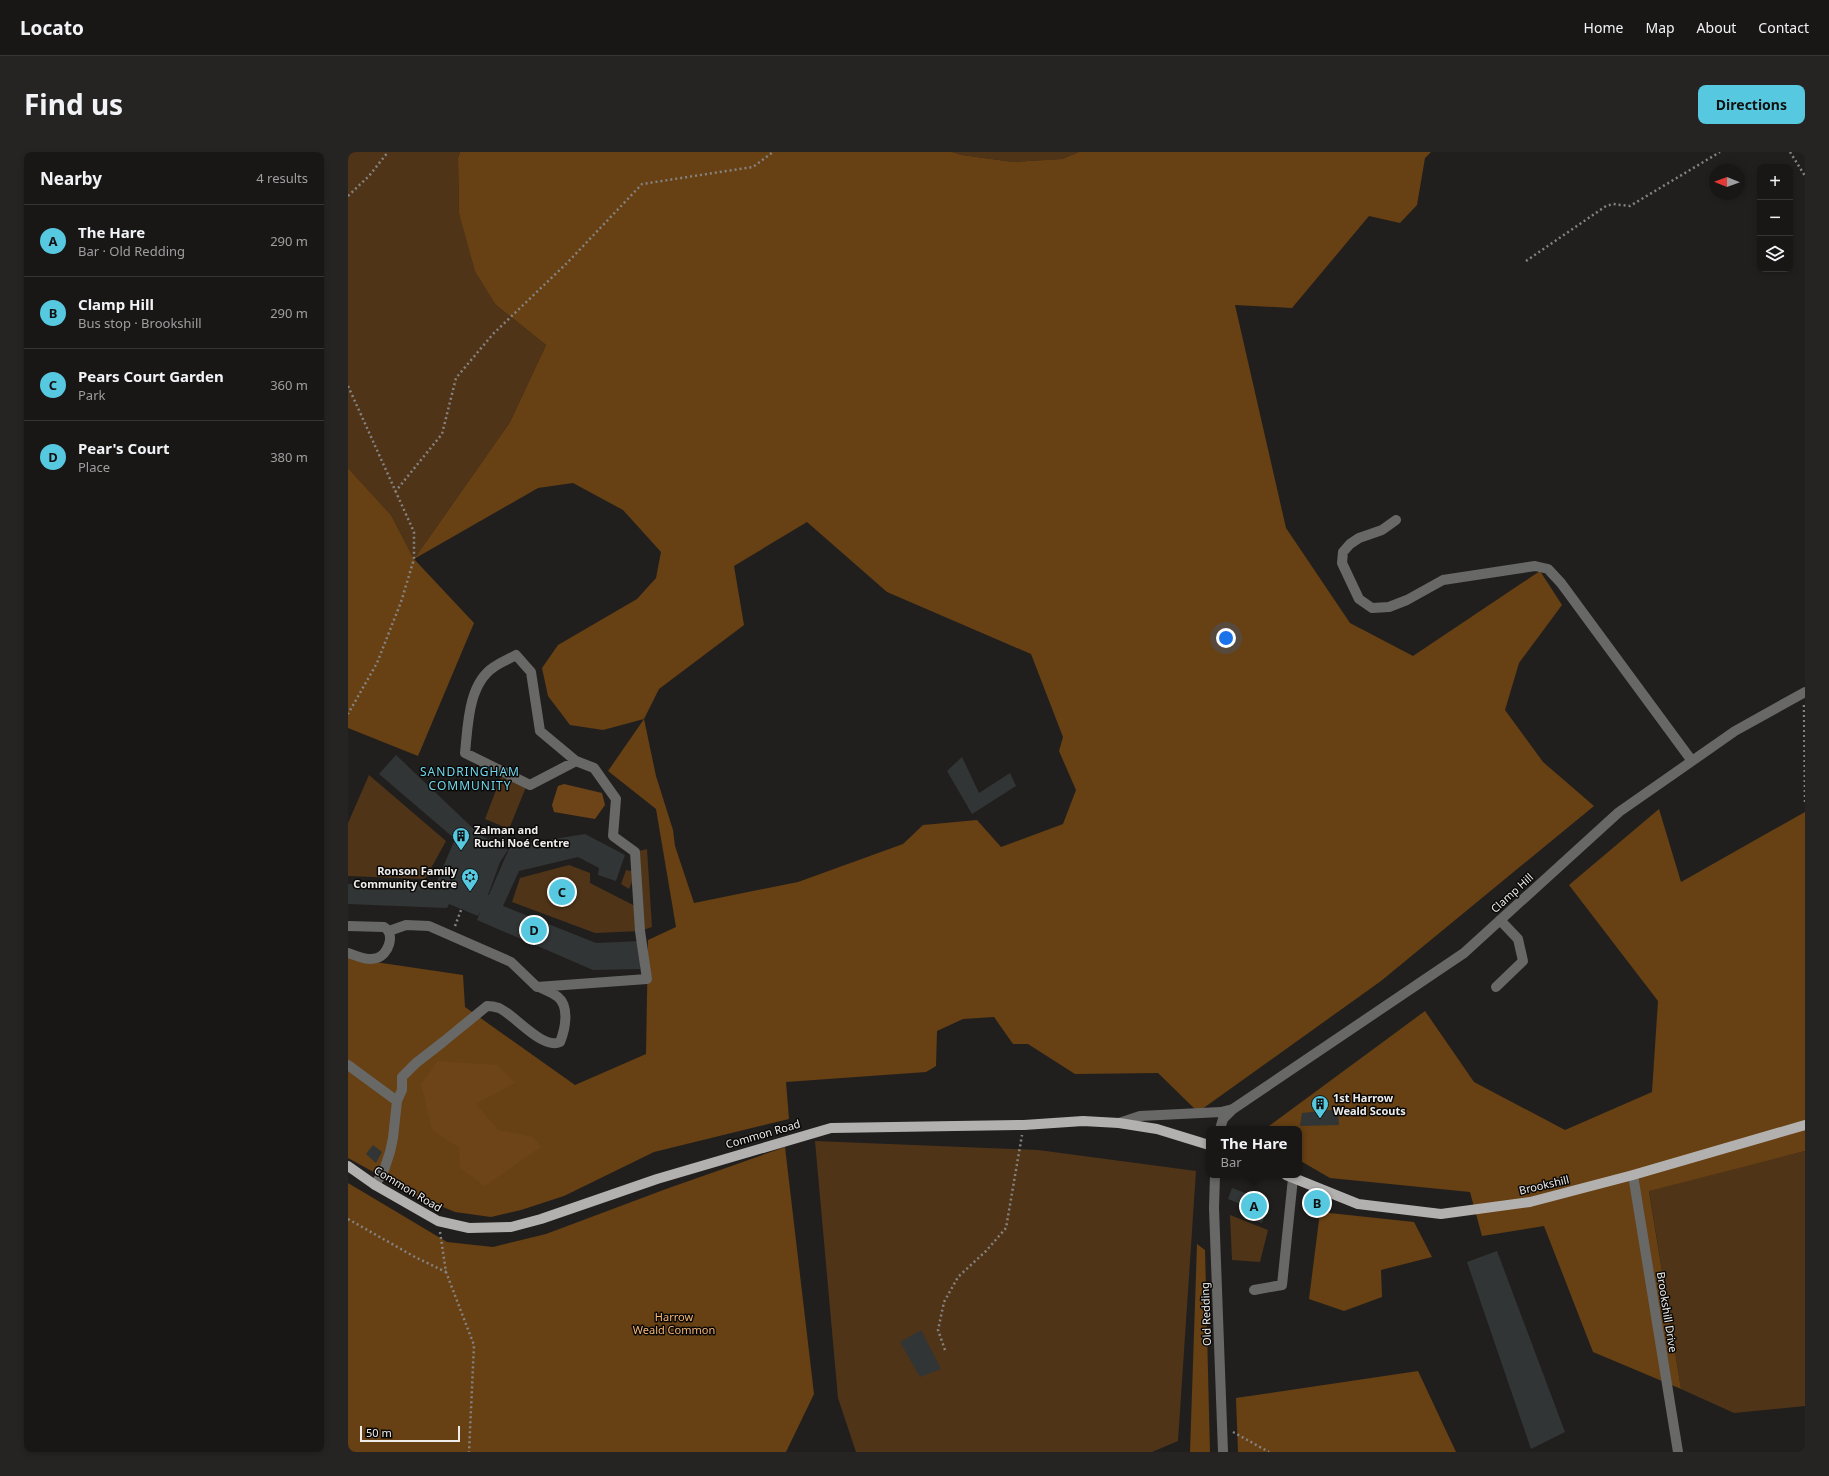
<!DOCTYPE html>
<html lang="en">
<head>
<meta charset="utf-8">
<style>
	:root { --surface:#191716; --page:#262423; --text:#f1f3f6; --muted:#9f9fa1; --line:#373635; --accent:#56c9e0 }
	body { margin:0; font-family:"Noto Sans",sans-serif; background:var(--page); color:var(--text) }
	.controls { position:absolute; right:12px; top:12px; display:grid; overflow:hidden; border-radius:8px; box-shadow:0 2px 6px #0003 }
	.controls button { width:36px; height:36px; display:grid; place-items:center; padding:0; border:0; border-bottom:1px solid var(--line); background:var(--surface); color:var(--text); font:20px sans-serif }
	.compass { position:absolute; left:1361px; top:12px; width:36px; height:36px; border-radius:50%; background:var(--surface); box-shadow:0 2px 6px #0003; rotate:271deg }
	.scale { position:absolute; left:12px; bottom:10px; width:100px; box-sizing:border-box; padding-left:4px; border:2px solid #eeedeb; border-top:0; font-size:11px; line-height:14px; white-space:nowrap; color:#eeedeb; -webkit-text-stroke:3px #0a0908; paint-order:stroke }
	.you { position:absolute; left:878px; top:486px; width:14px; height:14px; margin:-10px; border:3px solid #fff; border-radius:50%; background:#1a73e8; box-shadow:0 0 0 6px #1a73e833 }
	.badge { display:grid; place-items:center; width:26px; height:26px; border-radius:50%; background:var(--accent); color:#111; font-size:13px; font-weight:700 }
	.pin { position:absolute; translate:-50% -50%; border:2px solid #fff; box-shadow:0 1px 4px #0006 }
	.popup { position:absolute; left:858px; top:974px; width:96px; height:52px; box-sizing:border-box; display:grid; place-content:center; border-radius:8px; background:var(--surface); filter:drop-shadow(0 1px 3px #0005); font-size:13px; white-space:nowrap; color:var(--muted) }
	.popup b { font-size:15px; color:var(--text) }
	.popup::after { content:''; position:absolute; left:50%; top:100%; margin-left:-8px; border:8px solid transparent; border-top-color:var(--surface) }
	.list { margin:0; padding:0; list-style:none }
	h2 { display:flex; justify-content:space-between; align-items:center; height:52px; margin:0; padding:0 16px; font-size:17px }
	h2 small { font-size:13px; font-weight:400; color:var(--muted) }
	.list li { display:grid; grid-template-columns:26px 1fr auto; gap:12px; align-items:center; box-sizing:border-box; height:72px; padding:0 16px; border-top:1px solid var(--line) }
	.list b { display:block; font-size:15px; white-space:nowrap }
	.list p { margin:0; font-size:13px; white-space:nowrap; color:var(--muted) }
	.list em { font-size:13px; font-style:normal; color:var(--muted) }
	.icon { flex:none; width:22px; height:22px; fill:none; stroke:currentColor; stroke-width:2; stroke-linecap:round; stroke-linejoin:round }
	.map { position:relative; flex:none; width:1457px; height:1300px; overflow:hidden; border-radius:8px }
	header { display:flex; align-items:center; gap:24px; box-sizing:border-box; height:56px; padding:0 20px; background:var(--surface); border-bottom:1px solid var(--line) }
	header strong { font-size:19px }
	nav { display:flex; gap:22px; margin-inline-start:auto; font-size:14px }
	.intro { display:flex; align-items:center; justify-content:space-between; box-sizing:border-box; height:96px; padding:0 24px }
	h1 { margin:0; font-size:28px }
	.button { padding:10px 18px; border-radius:8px; background:var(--accent); color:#111; font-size:14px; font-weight:700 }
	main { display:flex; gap:24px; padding:0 24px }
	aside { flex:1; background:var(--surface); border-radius:8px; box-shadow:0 2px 6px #0003 }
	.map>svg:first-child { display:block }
	.green { fill:#4f3418 }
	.forest { fill:#674013; fill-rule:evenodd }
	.water { fill:#6c4418 }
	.building { fill:#323535 }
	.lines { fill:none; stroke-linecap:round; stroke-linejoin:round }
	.path { stroke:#858381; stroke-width:2.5; stroke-dasharray:2 3; stroke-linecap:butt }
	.minor { stroke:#686867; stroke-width:10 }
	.major { stroke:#b3b1af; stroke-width:10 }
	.labels { text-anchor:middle; stroke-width:3; stroke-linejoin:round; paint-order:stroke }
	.poi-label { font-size:11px; font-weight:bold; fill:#eeedeb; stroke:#0a0908; text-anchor:start }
	.street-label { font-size:11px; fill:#eeedeb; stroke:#0a0908 }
	.park-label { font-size:11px; fill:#f7b776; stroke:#0a0908 }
	.neighbourhood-label { font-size:12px; letter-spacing:1px; fill:#70d7ed; stroke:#0a0908 }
</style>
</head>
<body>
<header>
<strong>Locato</strong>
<nav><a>Home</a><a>Map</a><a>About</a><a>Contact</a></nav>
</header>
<div class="intro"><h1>Find us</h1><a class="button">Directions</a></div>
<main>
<aside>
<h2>Nearby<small>4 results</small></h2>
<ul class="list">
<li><span class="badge">A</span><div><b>The Hare</b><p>Bar · Old Redding</p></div><em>290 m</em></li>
<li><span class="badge">B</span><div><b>Clamp Hill</b><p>Bus stop · Brookshill</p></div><em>290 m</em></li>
<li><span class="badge">C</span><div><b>Pears Court Garden</b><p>Park</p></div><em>360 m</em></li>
<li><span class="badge">D</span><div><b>Pear's Court</b><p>Place</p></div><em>380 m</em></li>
</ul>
</aside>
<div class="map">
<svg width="1457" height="1300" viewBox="0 0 1457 1300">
	<rect width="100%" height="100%" fill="#211f1d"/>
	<path class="green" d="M0 0H112L110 6 111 61 148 153 198 193 162 270 66 407 43 363 0 316Z
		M604 0H731L714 7 665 10 614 3Z
		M21 623 98 689 77 727 0 724V671Z
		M153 625 178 635 161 677 137 667Z
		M299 697 304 775 292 779 247 781 164 750 172 726 221 713 242 721V731L291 756 288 721 281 737 273 732 278 718 288 720 287 700Z
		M467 989 690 998 848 1019 830 1289 804 1300H508L490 1246Z
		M1457 999V1254L1386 1261 1333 1237 1301 1038Z
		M882 1063 920 1078 912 1110 884 1108Z"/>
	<path class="forest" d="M112 0H604L614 3 665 10 714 7 731 0H1083L1077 6 1069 53 1052 71 1021 64 944 156 887 153 938 376 1002 471 1065 504 1192 419 1214 453 1171 511 1157 558 1195 610 1246 654 1033 829 850 960 810 921 727 922 680 892H665L646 865 615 867 589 879 588 914 578 920 438 930 441 967 306 1000 216 1044 173 1058 143 1065 107 1060 69 1044 0 1006V806L115 823 117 855 227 933 298 902 300 788 328 775 308 657 260 619 296 567 255 578 222 573 200 544 194 516 210 493 289 447 308 426 313 400 275 358 225 331 190 336 66 407 126 471 70 604 0 576V316L43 363 66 407 162 270 198 193 148 153 127 119 111 61 110 6ZM459 370 539 440 683 502 715 585 711 599 728 638 715 672 653 695 629 668 575 673 555 692 450 730 346 751 327 694 325 678 308 624 296 567 311 537 396 473 386 414Z
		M1311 657 1333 730 1457 660V999L1301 1039 1333 1237 1245 1200 1196 1074 1134 1084 1122 1040 982 1026 951 1008V977H917L1077 859 1126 930 1217 978 1304 940 1310 849 1221 733Z
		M437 995 466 1242 438 1300H0V1031L99 1090 145 1095 198 1082 318 1037Z
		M972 1060 1066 1070 1084 1105 1033 1118 1034 1145 996 1159 961 1147Z
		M849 1092 857 1098 862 1300H842Z
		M1070 1219 1108 1300H890L888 1246Z"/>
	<path class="water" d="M216 632 254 641 257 653 247 667 206 660 204 653 210 634Z
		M90 909 149 913 167 931 128 952 150 978 185 985 193 995 137 1034 112 1016 111 996 84 978 73 932Z"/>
	<path class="building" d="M48 603 131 682 160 698 152 710 140 743H141L146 731 161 697 162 694 237 682 277 703 268 729 250 723 251 716 230 705 171 719 155 754 248 791 293 789 292 817 245 818 129 768 133 758 130 764 101 752 99 756 0 752V732L87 734 107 687 31 622Z
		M614 605 631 641 662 621 668 634 624 662 599 619Z
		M990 957 991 973 952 974 954 961Z
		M25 993 34 1000 28 1011 18 1002Z
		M884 1036 910 1046 908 1051 920 1056 914 1071 903 1067 906 1057 880 1047Z
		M1149 1099 1217 1280 1183 1297 1119 1110Z
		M573 1178 593 1217 572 1225 552 1190Z"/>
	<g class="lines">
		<path class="path" d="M1442 0 1457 24
			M0 44 21 24 40 0
			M1178 109 1258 54 1265 52 1282 54 1372 0
			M0 234 66 380V407L53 450 29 511 0 562
			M47 340 94 282 108 226 145 182 219 111 294 32 405 15 425 0
			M1456 553 1457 652
			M107 774 113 758
			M0 1067 67 1105 98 1120
			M92 1080 98 1120 126 1193 121 1300
			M597 1198 590 1178 596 1150 610 1125 638 1099 658 1076 674 983
			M885 1280 921 1300"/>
		<path class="minor" d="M1048 368 1034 378 1011 386 1002 392 995 400 994 411 1011 447 1024 456 1041 455 1059 448 1095 428 1187 414 1200 417 1213 431 1344 609
			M0 774 36 775C48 782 40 803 29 806 19 809 9 804 0 801
			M41 779 58 773 81 774 163 810 189 835 299 827 292 779 287 700 265 684 268 647 246 616 228 609 192 579 183 520 168 503C161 507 153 510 146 515 120 532 120 573 117 601L182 633 228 609
			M1148 835 1175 809 1170 787 1152 768
			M0 913 49 949
			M771 971 792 964 873 960 885 957
			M872 977 875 967 885 957 1116 801 1271 660 1387 579 1457 540
			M867 1023 866 1056 875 1300
			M1285 1023 1330 1300
			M27 1033 36 1018 42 1000 45 986 49 949 54 938V925L68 911 95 890 139 854C143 854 148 855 151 856 167 863 194 898 212 890 217 878 222 855 210 845 205 841 197 838 191 835
			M906 1138 934 1133 945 1026"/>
		<path class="major" d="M0 1014 27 1033 90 1069 121 1076 163 1075 193 1067 309 1027 483 976 676 973 735 969 771 971 809 977 861 993
			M938 1023 1010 1052 1093 1062 1182 1050 1285 1023 1457 973"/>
	</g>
	<defs>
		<symbol id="building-pin" viewBox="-11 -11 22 30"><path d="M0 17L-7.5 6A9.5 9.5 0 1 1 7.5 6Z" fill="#56c9e0" stroke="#0a0908"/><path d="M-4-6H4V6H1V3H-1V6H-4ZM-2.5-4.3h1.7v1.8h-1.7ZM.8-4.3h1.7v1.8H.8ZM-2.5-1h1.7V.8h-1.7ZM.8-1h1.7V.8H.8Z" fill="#111"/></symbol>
		<symbol id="synagogue-pin" viewBox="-11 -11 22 30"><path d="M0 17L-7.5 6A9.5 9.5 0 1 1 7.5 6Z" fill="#56c9e0" stroke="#0a0908"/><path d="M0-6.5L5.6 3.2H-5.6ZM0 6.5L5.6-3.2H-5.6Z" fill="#111"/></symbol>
	</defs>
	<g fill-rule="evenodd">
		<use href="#building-pin" x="103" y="674" width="20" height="27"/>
		<use href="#synagogue-pin" x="112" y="715" width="20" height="27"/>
		<use href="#building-pin" x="962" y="942" width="20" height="27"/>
	</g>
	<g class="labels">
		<g class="poi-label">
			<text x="126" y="682">Zalman and<tspan x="126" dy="13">Ruchi Noé Centre</tspan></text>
			<text x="109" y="723" text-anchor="end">Ronson Family<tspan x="109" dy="13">Community Centre</tspan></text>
			<text x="985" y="950">1st Harrow<tspan x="985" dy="13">Weald Scouts</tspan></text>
		</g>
		<g class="street-label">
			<text transform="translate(1164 741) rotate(-42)" y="4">Clamp Hill</text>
			<text transform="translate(415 982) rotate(-16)" y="4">Common Road</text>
			<text transform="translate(1196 1033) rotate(-13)" y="4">Brookshill</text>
			<text transform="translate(60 1037) rotate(31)" y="4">Common Road</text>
			<text transform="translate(1319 1160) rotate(81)" y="4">Brookshill Drive</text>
			<text transform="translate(858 1162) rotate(-92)" y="4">Old Redding</text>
		</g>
		<g class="park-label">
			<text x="326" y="1169">Harrow<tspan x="326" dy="13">Weald Common</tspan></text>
		</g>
		<g class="neighbourhood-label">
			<text x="122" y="624">SANDRINGHAM<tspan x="122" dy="14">COMMUNITY</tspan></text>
		</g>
	</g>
</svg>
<div class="controls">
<button>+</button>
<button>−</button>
<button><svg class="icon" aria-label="layers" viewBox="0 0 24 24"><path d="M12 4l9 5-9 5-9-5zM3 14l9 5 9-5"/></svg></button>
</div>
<svg class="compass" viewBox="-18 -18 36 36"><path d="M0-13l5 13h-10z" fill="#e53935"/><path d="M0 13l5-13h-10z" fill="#9f9fa1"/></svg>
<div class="scale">50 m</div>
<div class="you"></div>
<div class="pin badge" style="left:906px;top:1054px">A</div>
<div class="popup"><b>The Hare</b>Bar</div>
<div class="pin badge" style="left:969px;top:1051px">B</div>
<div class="pin badge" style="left:214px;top:740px">C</div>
<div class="pin badge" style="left:186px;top:778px">D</div>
</div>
</main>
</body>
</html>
